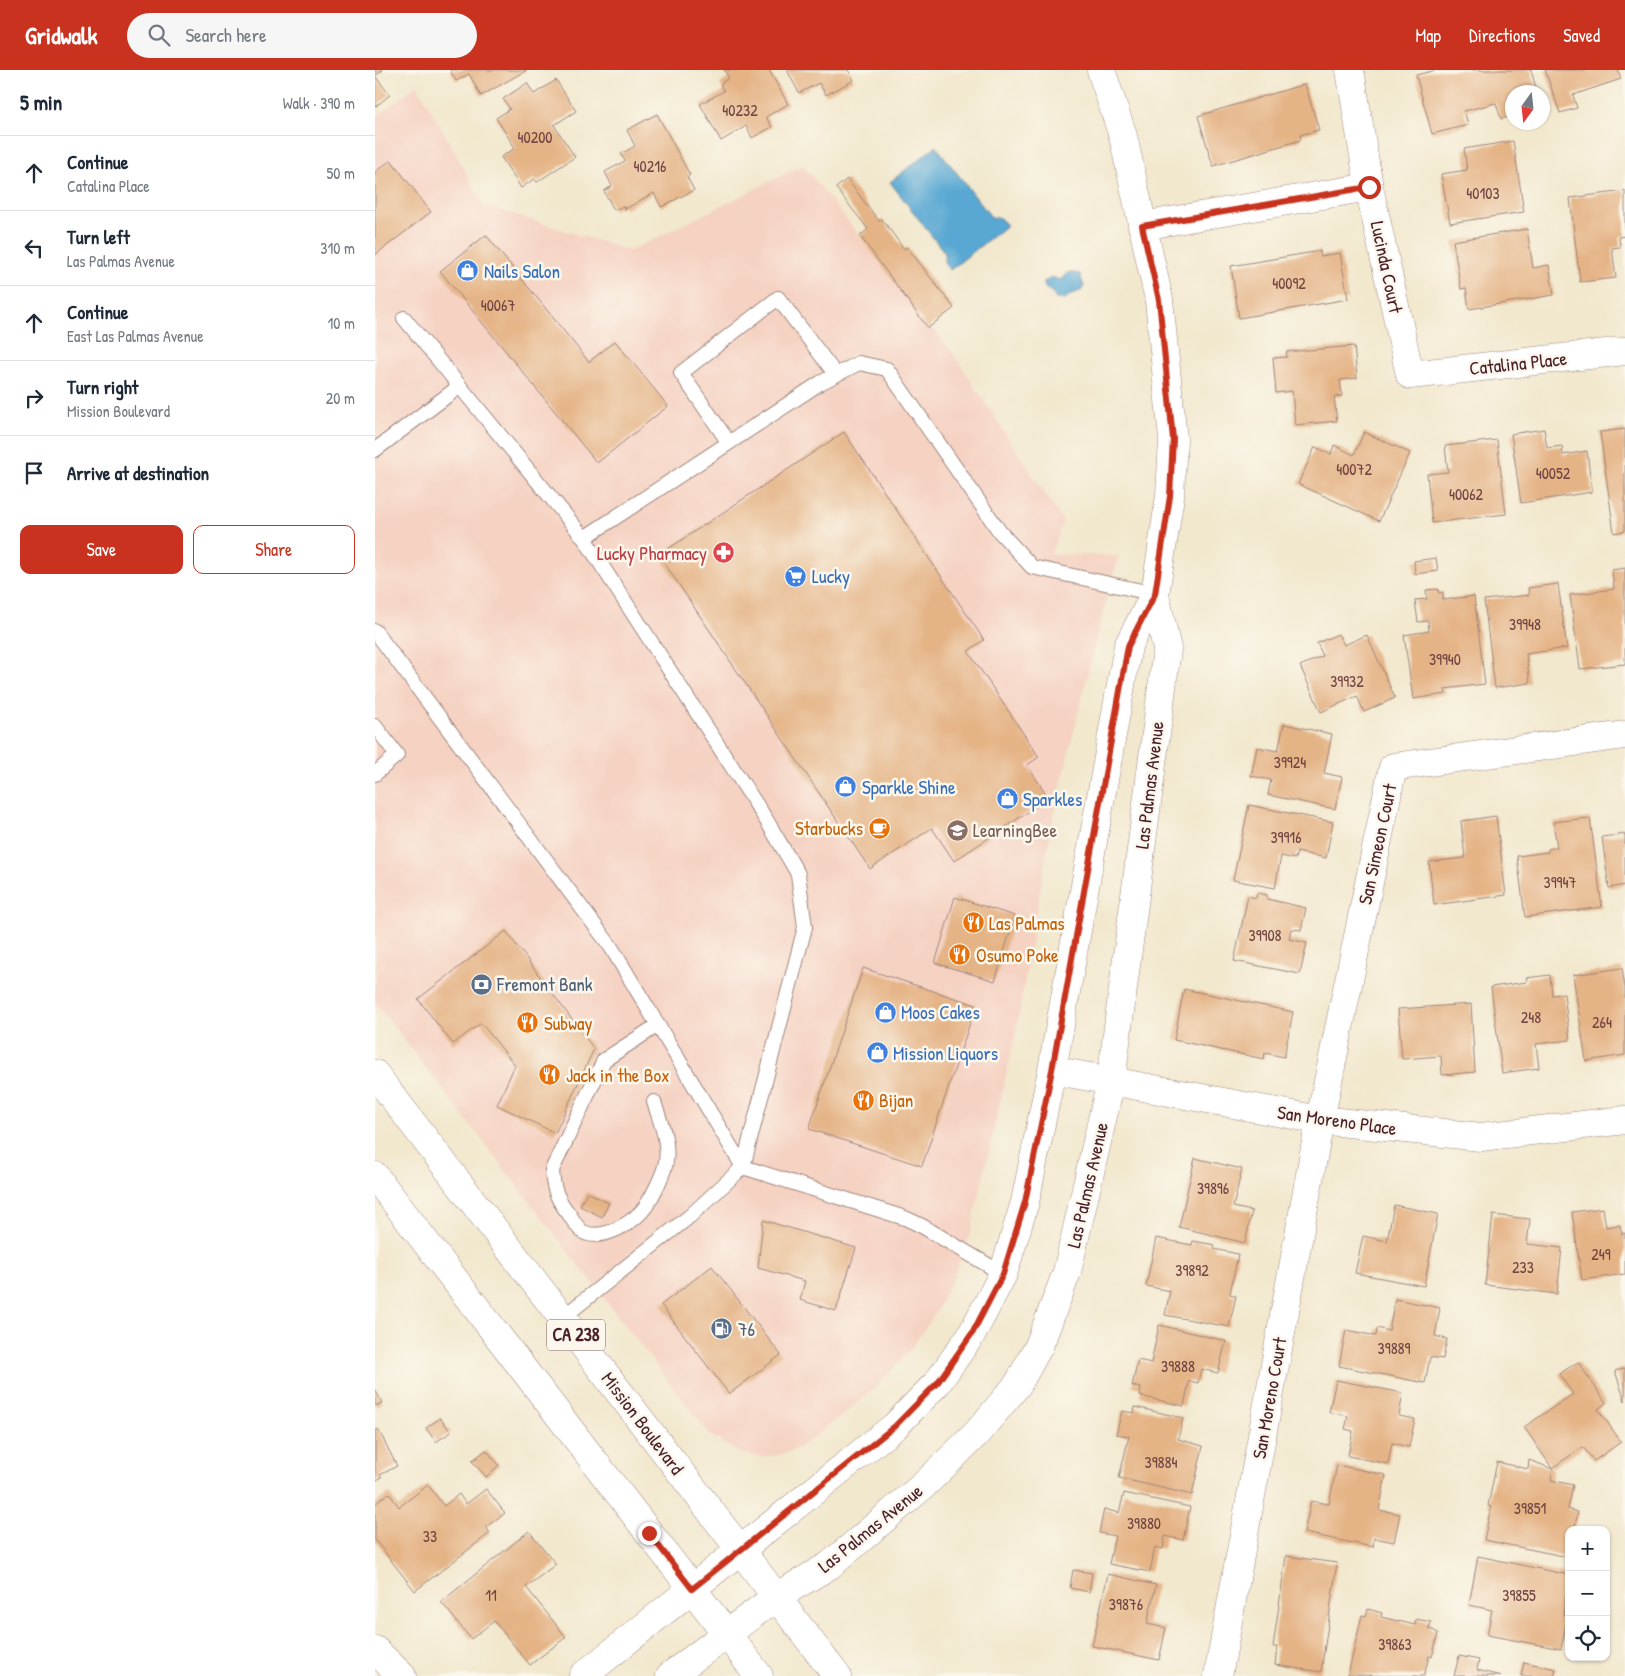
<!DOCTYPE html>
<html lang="en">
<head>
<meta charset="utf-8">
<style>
	:root { --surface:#fff; --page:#f6f6f7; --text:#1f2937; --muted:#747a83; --line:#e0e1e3; --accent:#c8321e }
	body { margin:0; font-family:"Patrick Hand",sans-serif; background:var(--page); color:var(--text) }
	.controls { position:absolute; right:15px; bottom:15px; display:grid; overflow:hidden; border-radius:10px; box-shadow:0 1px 4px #0004 }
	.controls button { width:45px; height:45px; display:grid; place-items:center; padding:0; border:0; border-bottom:1px solid var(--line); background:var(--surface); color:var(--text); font:25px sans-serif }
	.compass { position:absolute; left:1130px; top:15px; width:45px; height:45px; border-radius:50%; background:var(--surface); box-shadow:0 1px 4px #0004; rotate:195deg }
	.stop { position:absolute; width:15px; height:15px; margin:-11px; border:4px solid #c8321e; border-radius:50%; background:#fff }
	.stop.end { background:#c8321e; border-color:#fff; box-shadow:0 1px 5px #0008 }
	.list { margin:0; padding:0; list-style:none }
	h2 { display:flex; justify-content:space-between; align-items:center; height:65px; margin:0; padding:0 20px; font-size:21px }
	h2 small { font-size:16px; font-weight:400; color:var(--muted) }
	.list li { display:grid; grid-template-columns:32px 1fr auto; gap:15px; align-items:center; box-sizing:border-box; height:75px; padding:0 20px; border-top:1px solid var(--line) }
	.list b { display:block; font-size:19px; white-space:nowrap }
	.list p { margin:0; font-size:16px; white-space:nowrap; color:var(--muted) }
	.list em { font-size:16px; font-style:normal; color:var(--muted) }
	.actions { display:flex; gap:10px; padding:15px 20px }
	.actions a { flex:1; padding:11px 0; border:1px solid var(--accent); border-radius:10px; text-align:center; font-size:18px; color:var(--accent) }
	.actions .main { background:var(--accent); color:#fff }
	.icon { flex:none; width:28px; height:28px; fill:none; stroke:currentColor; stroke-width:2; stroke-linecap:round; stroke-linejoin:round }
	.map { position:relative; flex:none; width:1250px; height:1606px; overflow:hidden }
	header { display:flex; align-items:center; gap:30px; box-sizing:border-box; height:70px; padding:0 25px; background:var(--accent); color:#fff }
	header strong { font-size:24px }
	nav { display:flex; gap:28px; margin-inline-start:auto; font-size:18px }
	.search { width:350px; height:45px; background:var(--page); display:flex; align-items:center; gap:12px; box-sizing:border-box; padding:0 18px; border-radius:28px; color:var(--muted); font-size:19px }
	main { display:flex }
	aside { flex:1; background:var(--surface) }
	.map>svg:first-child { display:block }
	.built { fill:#f5d2c2 }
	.water { fill:#59a8d3; stroke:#52647f }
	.building { fill:#e5b486 }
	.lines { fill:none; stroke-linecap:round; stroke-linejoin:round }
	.service-casing { stroke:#9e847c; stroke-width:16 }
	.minor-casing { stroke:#9e847c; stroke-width:29 }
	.primary-casing { stroke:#9e847c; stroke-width:29 }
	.service { stroke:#fff; stroke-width:14 }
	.minor { stroke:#fff; stroke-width:28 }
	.primary { stroke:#fff; stroke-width:28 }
	.route { stroke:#c8321e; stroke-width:6 }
	.labels { text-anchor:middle; stroke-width:5; stroke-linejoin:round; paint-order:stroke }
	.number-label { font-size:16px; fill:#714442 }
	.shield { fill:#fbf7ec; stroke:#7f6065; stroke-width:1 }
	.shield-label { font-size:18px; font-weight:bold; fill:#4a1f2b }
	.street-label { font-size:19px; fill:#4a1f2b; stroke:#fbf7ec }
	.shop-label { font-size:19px; fill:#366cbe; stroke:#fbf7ec; text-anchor:start }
	.health-label { font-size:19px; fill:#be3a42; stroke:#fbf7ec; text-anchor:end }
	.food-label { font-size:19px; fill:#c56008; stroke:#fbf7ec; text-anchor:start }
	.education-label { font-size:19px; fill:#785e54; stroke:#fbf7ec; text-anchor:start }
	.service-label { font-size:19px; fill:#4e5e75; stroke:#fbf7ec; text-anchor:start }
</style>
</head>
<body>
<header>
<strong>Gridwalk</strong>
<div class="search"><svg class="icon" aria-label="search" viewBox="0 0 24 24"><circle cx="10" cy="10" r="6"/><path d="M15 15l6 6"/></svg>Search here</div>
<nav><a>Map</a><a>Directions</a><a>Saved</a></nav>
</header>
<main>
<aside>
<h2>5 min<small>Walk · 390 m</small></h2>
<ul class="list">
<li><svg class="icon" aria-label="ahead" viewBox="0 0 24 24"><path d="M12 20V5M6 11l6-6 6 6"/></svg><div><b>Continue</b><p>Catalina Place</p></div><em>50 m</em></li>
<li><svg class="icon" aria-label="left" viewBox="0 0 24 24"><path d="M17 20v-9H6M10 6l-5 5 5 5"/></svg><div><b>Turn left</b><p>Las Palmas Avenue</p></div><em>310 m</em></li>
<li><svg class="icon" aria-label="ahead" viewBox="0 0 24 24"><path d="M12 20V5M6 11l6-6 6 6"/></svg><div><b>Continue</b><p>East Las Palmas Avenue</p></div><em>10 m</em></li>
<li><svg class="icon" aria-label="right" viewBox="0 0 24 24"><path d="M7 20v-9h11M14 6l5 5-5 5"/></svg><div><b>Turn right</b><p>Mission Boulevard</p></div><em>20 m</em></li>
<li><svg class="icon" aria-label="arrive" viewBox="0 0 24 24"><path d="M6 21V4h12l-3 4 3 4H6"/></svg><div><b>Arrive at destination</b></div></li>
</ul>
<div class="actions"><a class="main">Save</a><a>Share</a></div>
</aside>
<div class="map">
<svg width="1250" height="1606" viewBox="0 0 1250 1606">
	<rect width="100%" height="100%" fill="#fbf7ec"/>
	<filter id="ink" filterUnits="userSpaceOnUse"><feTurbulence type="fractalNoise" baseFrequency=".02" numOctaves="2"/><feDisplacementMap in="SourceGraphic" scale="10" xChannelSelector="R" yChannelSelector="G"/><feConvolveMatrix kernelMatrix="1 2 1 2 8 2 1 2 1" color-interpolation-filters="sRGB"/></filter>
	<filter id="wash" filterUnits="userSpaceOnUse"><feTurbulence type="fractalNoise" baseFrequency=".0096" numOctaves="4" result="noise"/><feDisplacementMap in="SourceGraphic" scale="20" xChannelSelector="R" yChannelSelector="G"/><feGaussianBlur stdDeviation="1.12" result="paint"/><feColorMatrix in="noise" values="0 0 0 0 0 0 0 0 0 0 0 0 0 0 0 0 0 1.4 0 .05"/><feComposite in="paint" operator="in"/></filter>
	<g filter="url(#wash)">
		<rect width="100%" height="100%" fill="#f2e8ce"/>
		<path class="built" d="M42 15 109 135 255 181 428 95 579 285 688 451 676 484 744 486 726 549 677 753 640 966 596 1161 578 1208 562 1240 537 1278 497 1321 465 1347 425 1377 408 1384 389 1387 368 1385 335 1365 0 932V48Z"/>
		<path class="water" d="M561 76 616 147 625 148 632 155 575 200 569 193 570 183 515 112Z
			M693 202 705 204 709 216 706 221 696 224 690 229H681L677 222 670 218 669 212 676 207 685 210Z"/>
		<g id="blocks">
			<path class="building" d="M0 0H8L0 6 15 25 0 37Z
				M75 0H152L106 26 94 4 81 11Z
				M349 0H394L413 34 391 47 397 57 377 68 371 56 346 71 325 34 349 21 345 14 354 8Z
				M412 0H473L479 10 451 25 444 13 424 23Z
				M1061 0H1156L1162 22H1138V46L1126 49 1121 33 1089 41 1093 55 1057 64 1041 5Z
				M1170 0H1243L1246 9 1198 25 1202 38 1185 43Z
				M181 10 201 41 179 55 200 87 162 112 159 109 146 118 126 87 140 78 121 48 135 39 128 29 152 13 159 24Z
				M930 14 944 60 925 65 926 70 838 96 823 46Z
				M282 44 315 105 312 107 319 120 286 137 279 123 250 139 248 136 239 140 229 121 237 116 230 102 250 91 246 84 260 76 252 60Z
				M1138 71 1149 142 1075 153 1066 104 1092 100 1089 79Z
				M16 90 56 142 0 185V102Z
				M472 109 504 151 507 149 529 179 532 177 579 238 553 258 485 166 493 159 461 118Z
				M1250 121V166L1244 167 1245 177 1237 178 1241 208 1205 212 1195 128Z
				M1152 159 1158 198 1174 195 1179 225 1094 239 1091 218 1086 219 1078 171Z
				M111 165 214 292 240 271 293 336 222 393 65 201Z
				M945 181 946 186 965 183 973 229 864 248 856 196Z
				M979 276 982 308 965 310 967 326 959 327 962 351 920 355 917 321 901 323 898 288 912 287 911 282Z
				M1169 359 1172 378 1187 376 1188 385 1212 381 1217 422 1146 433 1136 364Z
				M1250 359V461L1239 463 1225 362Z
				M469 362 609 570 593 581 664 687 652 695 674 728 579 791 557 758 495 799 284 485Z
				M989 362 1035 383 1004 451 923 414 940 377 956 384 959 375 979 385Z
				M1122 370 1131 444 1057 453 1052 404 1073 402 1070 376Z
				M1061 488 1063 501 1040 504 1039 491Z
				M1250 498V594L1205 599 1195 525 1239 519 1237 500Z
				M1183 514 1192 578 1151 584 1155 613 1120 618 1109 530 1154 525 1153 518Z
				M1063 519 1064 523 1068 522V530L1099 526 1110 614 1070 619 1071 624 1038 629 1029 565 1054 561 1053 551 1043 552 1040 530 1052 529 1051 520Z
				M963 564 969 575 992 565 1020 628 989 642 982 626 946 642 925 596 948 586 942 573Z
				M909 654 957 664 949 703 967 707 960 739 893 725 896 710 876 706 882 677 903 681Z
				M874 735 958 752 951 788 922 782 920 789 906 786 900 818 858 810Z
				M1121 746 1131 825 1059 835 1054 792 1090 788 1086 751Z
				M1215 748 1227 837 1150 847 1142 786 1173 782V779L1182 777 1178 752Z
				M1250 764V815L1234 818 1227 767Z
				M882 823 892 825V829L931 838 926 860 916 859 914 869 932 873 925 904 859 891 873 826 881 828Z
				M580 827 640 846 620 911 560 893Z
				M131 861 219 979 180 1063 122 1035 140 995 106 953 78 974 43 929Z
				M488 898 601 935 547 1096 434 1059Z
				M1247 898 1250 918V985L1211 991 1198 905Z
				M1175 905 1177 925 1189 924 1195 970 1161 974 1164 998 1127 1003 1116 917 1152 912 1151 908Z
				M809 919 918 942 909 987 890 983 889 989 799 970Z
				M1096 934 1100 1002 1067 1005 1066 986 1027 989 1023 939Z
				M820 1088 867 1099 858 1137 877 1141 870 1173 804 1157Z
				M212 1122 234 1133 227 1147 205 1136Z
				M1019 1135 1063 1144 1049 1216 980 1203 988 1166 1012 1171Z
				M1228 1138 1231 1157 1245 1155 1247 1164 1250 1163V1204L1207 1210 1197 1142Z
				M1118 1145 1155 1149 1152 1174 1187 1178 1182 1224 1110 1215Z
				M388 1150 481 1178 461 1241 425 1230 430 1211 383 1198Z
				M781 1168 817 1175 818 1171 840 1175 839 1179 863 1184 855 1224 861 1226 854 1257 790 1245 795 1221 771 1216Z
				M337 1196 406 1285 354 1324 286 1235Z
				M1020 1229 1065 1238 1060 1266 1072 1269 1068 1289 1055 1287 1050 1313 964 1296 971 1260 1001 1266 1002 1258 1014 1261Z
				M784 1255 851 1271 843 1303 826 1299 823 1313 814 1311 809 1336 765 1326 766 1318 757 1316 763 1290 776 1293Z
				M1203 1292 1231 1333 1223 1339 1246 1372 1219 1391 1208 1377 1177 1398 1149 1357 1198 1324 1184 1304Z
				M1250 1298V1331L1240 1301Z
				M961 1310 1028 1323 1024 1346 1040 1349 1034 1377 1017 1373 1013 1394 973 1386 978 1361 970 1359 973 1346 954 1342Z
				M0 1319 7 1333 0 1336Z
				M760 1337 808 1348 803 1369 828 1376 817 1425 744 1408 754 1366 741 1364 747 1341 759 1343Z
				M65 1348 76 1362 61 1372 51 1358Z
				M3 1359 22 1396 5 1405 7 1407 0 1411V1360Z
				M111 1380 124 1395 111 1407 97 1391Z
				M1154 1390 1178 1399 1176 1410 1198 1415 1193 1439 1203 1442 1199 1460H1194L1193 1487 1109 1470 1116 1437 1113 1436 1122 1392 1153 1399Z
				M962 1395 1011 1405 1004 1440 1025 1444 1019 1472 999 1468 998 1477 929 1463 936 1431 954 1434Z
				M53 1415 69 1436 84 1424 91 1434 111 1419 130 1443 111 1457 115 1463 40 1521 0 1470V1434L14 1423 24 1437Z
				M749 1423 815 1437 808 1470 790 1466 788 1479 780 1477 775 1502 734 1494 740 1466 724 1463 729 1439 744 1443Z
				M154 1461 181 1494 151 1517 191 1567 155 1595 119 1551 96 1569 66 1532Z
				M911 1486 962 1493 946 1602 900 1595 902 1577H898Z
				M1103 1486 1194 1505 1188 1545 1193 1546 1186 1579 1112 1565 1117 1540 1094 1535Z
				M698 1500 717 1503 714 1522 695 1518Z
				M733 1504 781 1515 772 1554 791 1558 784 1590 717 1576Z
				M993 1539 1007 1543 1006 1547 1040 1555 1041 1549 1056 1552 1054 1558 1063 1563 1057 1587 1054 1586 1049 1606 973 1605 987 1545 991 1546Z
				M1084 1586 1104 1590 1102 1600 1126 1606H1079Z
				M1149 1592 1181 1599 1179 1606H1146Z"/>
		</g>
	</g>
	<g filter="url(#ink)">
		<use href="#blocks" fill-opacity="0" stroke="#9e847c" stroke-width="1"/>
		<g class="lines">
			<defs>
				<path id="service" d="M29 248 209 468 392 751 423 804 430 857 368 1097 315 1146 187 1248
					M354 373 306 303 403 228 461 305
					M0 380 85 316
					M209 468 445 313 484 293 512 299 625 462 657 497 780 524
					M0 561 236 877 368 1097 530 1148 547 1156 628 1204
					M0 656 22 685 0 704
					M279 1032C285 1051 294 1071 291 1091 290 1102 277 1127 271 1136 260 1152 227 1172 208 1162 203 1159 198 1150 194 1144 182 1129 178 1119 177 1100L229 990 283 955"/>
				<path id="minor" d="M975 0 994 117 1035 305 1250 281
					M767 156 994 117
					M677 1000 945 1050 1106 1067 1250 1050
					M0 1580 27 1606
					M208 1606 520 1356 563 1312 598 1262 628 1204 650 1132 677 1000 753 576 780 524 795 426 798 369 784 230 748 66 726 0
					M295 1606 401 1527 455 1495 550 1414 602 1363 643 1314 664 1276 692 1202 736 1011 792 579 780 524
					M843 1606 945 1050 1018 697 1250 665"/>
				<path id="primary" d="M0 1004 462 1606
					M0 1106 384 1606"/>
			</defs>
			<use href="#service" class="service-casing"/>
			<use href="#minor" class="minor-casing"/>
			<use href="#primary" class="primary-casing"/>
			<use href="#service" class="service"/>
			<use href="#minor" class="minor"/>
			<use href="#primary" class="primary"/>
		</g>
	</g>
	<g class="lines" filter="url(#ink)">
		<path class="route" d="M274 1463 317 1519 520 1356 563 1312 598 1262 628 1204 650 1132 677 1000 753 576 780 524 795 426 798 369 784 230 767 156 994 117"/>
	</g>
	<defs>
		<symbol id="shop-disc" viewBox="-11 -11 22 22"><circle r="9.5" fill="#3f7fe0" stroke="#fbf7ec"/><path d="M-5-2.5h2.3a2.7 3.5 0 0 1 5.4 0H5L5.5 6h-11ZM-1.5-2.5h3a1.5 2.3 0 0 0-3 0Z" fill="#fff"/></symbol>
		<symbol id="pharmacy-disc" viewBox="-11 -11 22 22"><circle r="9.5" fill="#e0444e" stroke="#fbf7ec"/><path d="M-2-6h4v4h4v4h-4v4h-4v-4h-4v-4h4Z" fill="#fff"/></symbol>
		<symbol id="supermarket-disc" viewBox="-11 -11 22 22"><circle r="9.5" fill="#3f7fe0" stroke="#fbf7ec"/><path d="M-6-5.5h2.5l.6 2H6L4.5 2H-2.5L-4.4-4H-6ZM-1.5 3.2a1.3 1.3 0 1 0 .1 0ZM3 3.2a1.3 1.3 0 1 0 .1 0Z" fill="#fff"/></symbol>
		<symbol id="cafe-disc" viewBox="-11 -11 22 22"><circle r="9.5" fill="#e8710a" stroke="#fbf7ec"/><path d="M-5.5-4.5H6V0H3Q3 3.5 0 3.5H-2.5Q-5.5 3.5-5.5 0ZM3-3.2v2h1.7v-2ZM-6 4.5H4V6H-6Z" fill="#fff"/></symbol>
		<symbol id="school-disc" viewBox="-11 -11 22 22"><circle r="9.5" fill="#8d6e63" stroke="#fbf7ec"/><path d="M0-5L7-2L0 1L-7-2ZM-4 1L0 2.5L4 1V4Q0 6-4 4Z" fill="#fff"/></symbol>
		<symbol id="restaurant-disc" viewBox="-11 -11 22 22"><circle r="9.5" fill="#e8710a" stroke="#fbf7ec"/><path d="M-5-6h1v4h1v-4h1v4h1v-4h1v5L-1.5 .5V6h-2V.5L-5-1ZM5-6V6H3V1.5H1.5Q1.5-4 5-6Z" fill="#fff"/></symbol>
		<symbol id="bank-disc" viewBox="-11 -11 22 22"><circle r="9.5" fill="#5c6f8a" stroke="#fbf7ec"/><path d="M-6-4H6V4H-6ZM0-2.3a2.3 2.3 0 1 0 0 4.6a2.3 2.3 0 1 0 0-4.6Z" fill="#fff"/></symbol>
		<symbol id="fuel-disc" viewBox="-11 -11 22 22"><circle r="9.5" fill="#5c6f8a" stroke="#fbf7ec"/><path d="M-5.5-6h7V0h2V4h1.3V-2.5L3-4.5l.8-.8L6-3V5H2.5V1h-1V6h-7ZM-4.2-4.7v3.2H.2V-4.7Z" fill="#fff"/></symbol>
	</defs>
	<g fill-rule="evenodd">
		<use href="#shop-disc" x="80" y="188" width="25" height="25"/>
		<use href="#pharmacy-disc" x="336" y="470" width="25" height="25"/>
		<use href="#supermarket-disc" x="408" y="494" width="25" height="25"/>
		<use href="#shop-disc" x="458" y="704" width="25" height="25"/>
		<use href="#shop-disc" x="620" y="716" width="25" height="25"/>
		<use href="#cafe-disc" x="492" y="746" width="25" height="25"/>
		<use href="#school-disc" x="570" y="748" width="25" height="25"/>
		<use href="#restaurant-disc" x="586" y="840" width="25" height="25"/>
		<use href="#restaurant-disc" x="572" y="872" width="25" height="25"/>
		<use href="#bank-disc" x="94" y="902" width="25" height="25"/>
		<use href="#shop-disc" x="498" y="930" width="25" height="25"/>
		<use href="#restaurant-disc" x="140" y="940" width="25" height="25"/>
		<use href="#shop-disc" x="490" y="970" width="25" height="25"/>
		<use href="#restaurant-disc" x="162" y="992" width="25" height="25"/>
		<use href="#restaurant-disc" x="476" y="1018" width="25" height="25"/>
		<use href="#fuel-disc" x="334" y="1246" width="25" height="25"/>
	</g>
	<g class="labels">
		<g class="number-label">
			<text x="365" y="46">40232</text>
			<text x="160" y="73">40200</text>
			<text x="275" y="102">40216</text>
			<text x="1108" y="129">40103</text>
			<text x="914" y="219">40092</text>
			<text x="123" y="241">40067</text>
			<text x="979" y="405">40072</text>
			<text x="1178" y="409">40052</text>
			<text x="1091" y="430">40062</text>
			<text x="1150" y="560">39948</text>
			<text x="1070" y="595">39940</text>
			<text x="972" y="617">39932</text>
			<text x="915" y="698">39924</text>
			<text x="911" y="773">39916</text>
			<text x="1185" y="818">39947</text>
			<text x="890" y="871">39908</text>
			<text x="1156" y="953">248</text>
			<text x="1227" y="958">264</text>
			<text x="838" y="1124">39896</text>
			<text x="1226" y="1190">249</text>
			<text x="1148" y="1203">233</text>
			<text x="817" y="1206">39892</text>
			<text x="1019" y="1284">39889</text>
			<text x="803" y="1302">39888</text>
			<text x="786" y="1398">39884</text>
			<text x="1155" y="1444">39851</text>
			<text x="769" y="1459">39880</text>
			<text x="55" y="1472">33</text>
			<text x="116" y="1531">11</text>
			<text x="1144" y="1531">39855</text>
			<text x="751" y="1540">39876</text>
			<text x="1020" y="1580">39863</text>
		</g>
		<rect class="shield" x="172" y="1249.5" width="58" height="31" rx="4"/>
		<g class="shield-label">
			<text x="201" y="1271">CA 238</text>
		</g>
		<g class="street-label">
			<text transform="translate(1012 197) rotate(78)" y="7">Lucinda Court</text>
			<text transform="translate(1143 293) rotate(-6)" y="7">Catalina Place</text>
			<text transform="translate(774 715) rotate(-83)" y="7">Las Palmas Avenue</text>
			<text transform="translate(1002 774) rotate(-78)" y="7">San Simeon Court</text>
			<text transform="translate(962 1050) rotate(8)" y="7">San Moreno Place</text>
			<text transform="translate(712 1115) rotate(-77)" y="7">Las Palmas Avenue</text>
			<text transform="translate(894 1328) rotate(-80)" y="7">San Moreno Court</text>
			<text transform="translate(268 1353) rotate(53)" y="7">Mission Boulevard</text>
			<text transform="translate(495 1458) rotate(-39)" y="7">Las Palmas Avenue</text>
		</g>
		<g class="shop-label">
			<text x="109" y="208">Nails Salon</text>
			<text x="437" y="513">Lucky</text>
			<text x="487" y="724">Sparkle Shine</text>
			<text x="648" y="736">Sparkles</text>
			<text x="526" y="949">Moos Cakes</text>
			<text x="518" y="990">Mission Liquors</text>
		</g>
		<g class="health-label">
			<text x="332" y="490">Lucky Pharmacy</text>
		</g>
		<g class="food-label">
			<text x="488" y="765" text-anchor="end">Starbucks</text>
			<text x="614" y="860">Las Palmas</text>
			<text x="601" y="892">Osumo Poke</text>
			<text x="169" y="960">Subway</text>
			<text x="191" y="1012">Jack in the Box</text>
			<text x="504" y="1037">Bijan</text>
		</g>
		<g class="education-label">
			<text x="598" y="767">LearningBee</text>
		</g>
		<g class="service-label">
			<text x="122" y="921">Fremont Bank</text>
			<text x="363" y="1266">76</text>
		</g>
	</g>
</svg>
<div class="controls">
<button>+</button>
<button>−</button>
<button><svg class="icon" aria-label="locate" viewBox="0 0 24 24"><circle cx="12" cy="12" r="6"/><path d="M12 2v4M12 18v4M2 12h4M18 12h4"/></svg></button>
</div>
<svg class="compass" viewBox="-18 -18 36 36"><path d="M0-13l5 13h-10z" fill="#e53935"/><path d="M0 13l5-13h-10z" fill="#747a83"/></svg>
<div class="stop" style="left:994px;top:117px"></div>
<div class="stop end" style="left:274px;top:1463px"></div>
</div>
</main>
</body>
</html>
